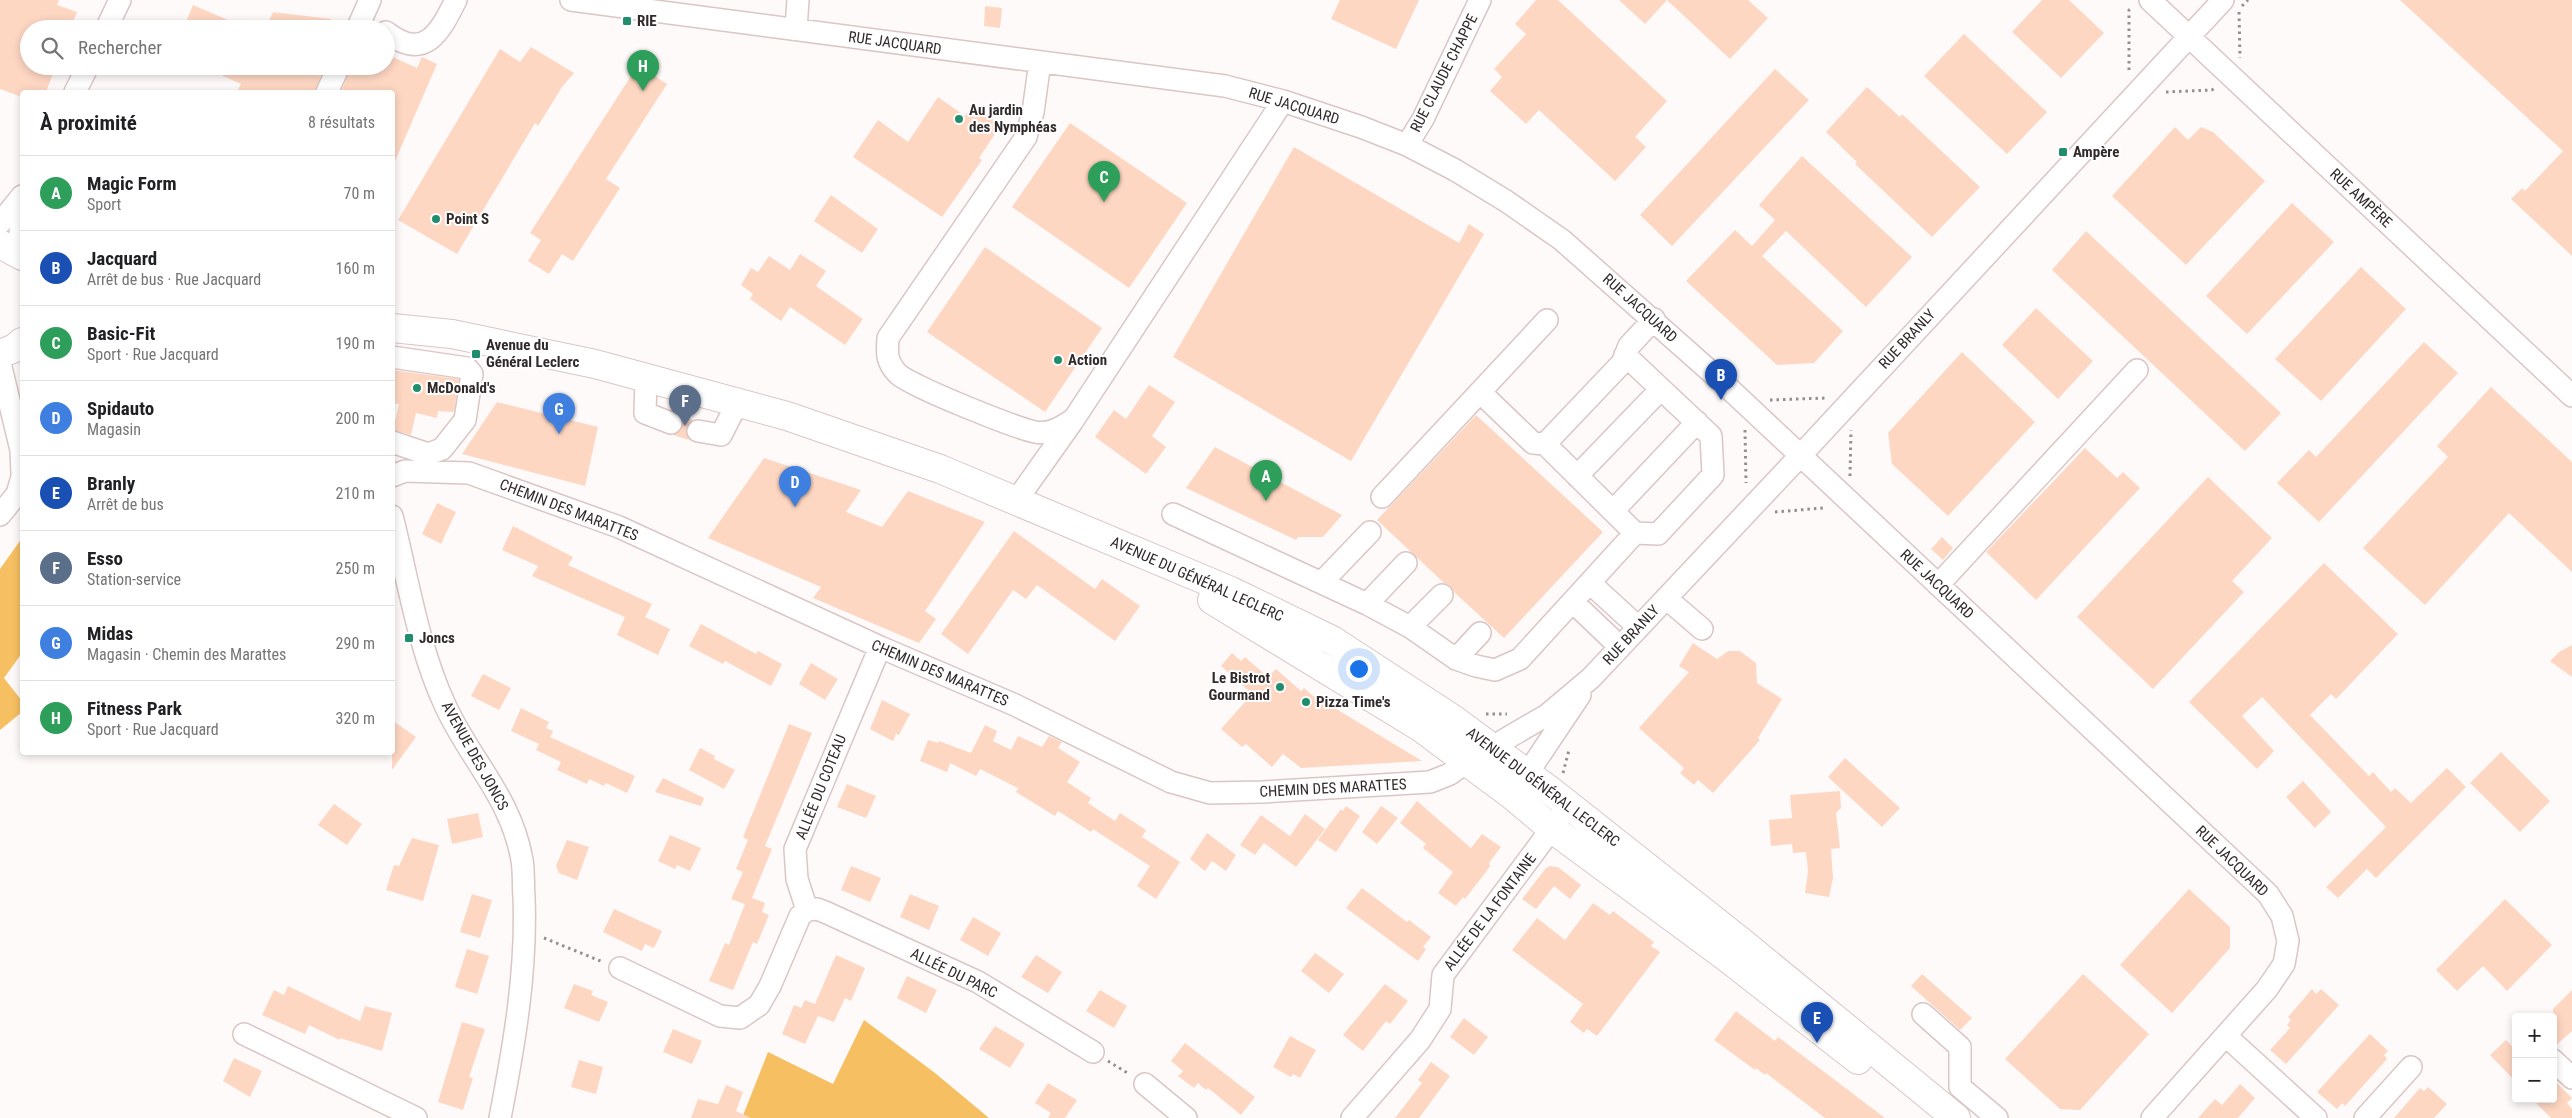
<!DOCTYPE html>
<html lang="fr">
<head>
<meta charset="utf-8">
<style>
	:root { --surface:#fff; --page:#f6f6f6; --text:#202124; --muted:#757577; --line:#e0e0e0; --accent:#0f766e }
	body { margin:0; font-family:"Roboto Condensed",sans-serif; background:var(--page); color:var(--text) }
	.controls { position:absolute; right:15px; bottom:15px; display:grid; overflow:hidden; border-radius:5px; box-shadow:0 2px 8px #0003 }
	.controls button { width:45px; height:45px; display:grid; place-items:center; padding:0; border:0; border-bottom:1px solid var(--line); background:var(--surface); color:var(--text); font:25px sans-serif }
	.you { position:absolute; left:1358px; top:668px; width:18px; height:18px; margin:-12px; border:4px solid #fff; border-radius:50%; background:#1a73e8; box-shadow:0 0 0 8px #1a73e833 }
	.badge { display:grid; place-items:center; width:32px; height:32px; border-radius:50%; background:var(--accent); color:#fff; font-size:16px; font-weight:700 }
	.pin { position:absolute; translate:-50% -41px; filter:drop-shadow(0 1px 2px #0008) }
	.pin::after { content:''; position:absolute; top:26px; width:18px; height:15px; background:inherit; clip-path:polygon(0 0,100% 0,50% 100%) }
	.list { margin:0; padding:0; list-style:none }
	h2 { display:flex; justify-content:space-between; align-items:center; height:65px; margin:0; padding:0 20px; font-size:21px }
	h2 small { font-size:16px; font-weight:400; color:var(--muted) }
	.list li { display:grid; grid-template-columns:32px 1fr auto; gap:15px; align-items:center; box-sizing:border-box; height:75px; padding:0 20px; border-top:1px solid var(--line) }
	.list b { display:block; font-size:19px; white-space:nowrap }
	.list p { margin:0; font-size:16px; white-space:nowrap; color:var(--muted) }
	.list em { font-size:16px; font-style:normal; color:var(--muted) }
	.icon { flex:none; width:28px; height:28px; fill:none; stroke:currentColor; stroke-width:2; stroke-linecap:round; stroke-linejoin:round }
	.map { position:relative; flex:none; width:2572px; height:1118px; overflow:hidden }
	.search { position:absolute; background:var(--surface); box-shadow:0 2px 8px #0003; left:20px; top:20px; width:375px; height:55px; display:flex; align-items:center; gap:12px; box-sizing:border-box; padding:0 18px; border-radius:28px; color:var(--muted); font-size:19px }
	.panel { position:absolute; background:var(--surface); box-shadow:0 2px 8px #0003; left:20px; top:90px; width:375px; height:665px; border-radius:5px }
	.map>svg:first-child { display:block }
	.forest { fill:#f6bf61 }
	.building { fill:#fed7c3 }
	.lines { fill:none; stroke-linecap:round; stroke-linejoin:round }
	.minor-casing { stroke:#dac6c5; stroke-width:24 }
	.major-casing { stroke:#dac6c5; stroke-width:30 }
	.path { stroke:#948e8e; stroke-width:3; stroke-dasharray:2.5 4; stroke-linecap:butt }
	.minor { stroke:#fff; stroke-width:21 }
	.major { stroke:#fff; stroke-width:28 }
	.poi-dot { fill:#208d6c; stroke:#fff; stroke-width:2 }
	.labels { text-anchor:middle; stroke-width:4; stroke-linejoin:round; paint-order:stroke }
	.poi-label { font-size:15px; font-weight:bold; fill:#322a2a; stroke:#fff; text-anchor:start }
	.street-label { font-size:15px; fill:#322a2a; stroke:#fff }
</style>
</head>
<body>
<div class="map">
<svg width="2572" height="1118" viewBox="0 0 2572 1118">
	<rect width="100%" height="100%" fill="#fefafa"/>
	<path class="forest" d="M22 538V653L4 678 22 701V712L0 730V569Z
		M864 1020 935 1073 989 1118H742L768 1052 833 1084Z"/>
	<path class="building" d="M0 0H59L57 5 77 12 70 29H29V66H56L46 92H22V97L0 89Z
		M1340 0H1419L1396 49 1331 19Z
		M1536 0H1558L1667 101 1635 137 1646 147 1615 181 1539 110 1526 124 1490 91 1502 77 1494 69 1526 34 1515 24Z
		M1619 0H1748L1768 18 1730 59 1667 0 1645 24Z
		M2042 0H2069L2104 33 2061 78 2012 32Z
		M2400 0H2572V256L2511 199 2522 188 2525 191 2563 151Z
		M193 5 249 29H183Z
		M985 6 1002 8 1000 28 984 26Z
		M273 12 331 19V29H265Z
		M1964 34 2047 112 2007 154 1924 76Z
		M531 47 574 73 562 87 538 126 535 123 457 254 398 220 500 49 520 62Z
		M386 54 417 68 422 57 437 64 392 168V92H341L351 66H386Z
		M638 65 667 84 606 179 620 188 573 261 562 254 549 274 528 261 541 240 530 233Z
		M201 66H325L315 92H237L241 84Z
		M1775 69 1809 100 1672 246 1640 215Z
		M1867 87 1900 117 1902 114 1980 187 1932 237 1855 164 1857 162 1826 132Z
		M938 97 965 116 973 105 1001 125 979 158 982 160 942 217 853 157 878 120 908 142Z
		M1070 123 1187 203 1129 288 1012 207Z
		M2175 127 2188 140 2201 127 2213 132 2265 181 2186 265 2112 196Z
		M1294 147 1459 243 1469 224 1484 234 1351 461 1173 357Z
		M1802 156 1912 257 1866 307 1786 231 1762 256 1843 331 1814 363 1777 365 1686 281 1735 230 1752 246 1775 220 1759 205Z
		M831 195 878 229 862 253 814 221Z
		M2292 203 2334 242 2247 334 2206 296Z
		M2086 231 2281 413 2245 451 2052 270Z
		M985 247 1102 328 1045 412 927 332Z
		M800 254 826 271 816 286 863 319 845 345 790 307 781 321 750 299 753 294 741 285 751 268 758 272 769 256 790 270Z
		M2361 267 2406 309 2321 401 2275 359Z
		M2036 308 2093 361 2058 399 2002 345Z
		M2424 342 2458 373 2319 522 2277 483 2309 450 2316 457Z
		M1962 352 2035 422 1948 516 1892 464 1888 433Z
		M392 370 459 379 454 412 438 411 437 418 416 413 411 435 393 430 399 404 392 403Z
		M1149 385 1175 402 1152 436 1166 447 1146 474 1095 437 1114 410 1126 419Z
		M2491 387 2572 462V572L2509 513 2425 605 2363 548 2448 457 2437 446Z
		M497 402 598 427 585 486 462 454Z
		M1476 415 1603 532 1504 638 1454 592 1450 586 1444 583 1377 520Z
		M681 417 693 420 686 428 689 440 673 435 682 428Z
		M1215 447 1342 515 1323 537H1298L1296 540 1186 488Z
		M2085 448 2117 478 2123 472 2140 488 2036 600 1986 552Z
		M764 458 861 490 846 512 882 527 908 491 985 522 925 611 936 619 919 643 813 598 821 587 708 538Z
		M2208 477 2272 538 2232 581 2244 592 2153 689 2077 617Z
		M437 503 456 512 441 544 422 534Z
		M513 526 573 557 568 565 652 604 645 617 670 629 658 655 617 635 625 617 532 576 538 566 502 550Z
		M1014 531 1095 589 1102 579 1140 606 1115 641 1037 585 1026 599 1013 590 968 654 941 634Z
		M1942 537 1953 548 1943 560 1931 549Z
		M2324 563 2398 634 2336 699 2331 694 2310 715 2369 776 2373 772 2391 792 2395 788 2411 803 2447 768 2466 787 2376 878 2367 869 2338 898 2326 887 2386 827 2262 697 2242 716 2274 751 2257 769 2189 702Z
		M701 624 756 654 758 651 782 664 771 686 725 661 723 664 689 646Z
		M1693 643 1717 659 1728 651H1740L1756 663 1757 683 1782 699 1758 738 1760 740 1713 793 1698 780 1694 785 1680 773 1684 768 1639 728 1689 672 1679 666Z
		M2572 645V677L2550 661 2559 652Z
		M1232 653 1241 661 1245 657 1268 677 1276 669 1301 691 1304 688 1325 706 1328 704 1422 761 1301 768 1283 754 1272 767 1246 744 1242 747 1221 729 1252 694 1221 666Z
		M811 663 838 679 825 700 799 684Z
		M483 674 511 688 499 710 471 696Z
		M882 700 910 714 899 735 896 734 893 741 870 729Z
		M521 708 549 722 546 728 553 731 550 737 635 776 627 793 606 783 604 786 589 779 587 784 557 770 561 762 536 750 539 744 511 731Z
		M392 720 416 737 392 770Z
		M789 724 812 733 765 846 772 849 752 898 765 903 762 912 769 915 757 944 753 942 733 990 709 981 725 943 729 945 745 904 731 899 743 872 736 869 748 840 743 837Z
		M985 725 997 731 993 741 1011 750 1018 736 1042 747 1049 736 1062 742 1058 748 1080 762 1067 782 1091 798 1088 803 1115 821 1120 813 1146 830 1142 837 1180 862 1156 899 1137 886 1150 866 1093 829 1091 832 1058 811 1055 816 1016 792 1018 788 980 769 976 776 950 763 947 772 920 761 928 740 938 743 939 741 971 753Z
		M700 748 715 756 714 759 735 770 724 789 689 770Z
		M2501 752 2550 801 2520 832 2470 783Z
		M1845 758 1900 808 1882 827 1828 777Z
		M663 778 704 798 701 806 655 792Z
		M2303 781 2331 812 2315 828 2286 797Z
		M847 784 876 796 866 818 837 807Z
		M1840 791 1841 808 1836 813 1840 848 1831 849 1833 878 1829 897 1805 893 1808 871 1806 852 1793 853 1792 844 1771 846 1769 820 1792 818 1790 795Z
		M1417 801 1471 848 1482 834 1501 847 1489 863 1490 866 1486 872 1465 899 1463 897 1456 906 1438 893 1453 872 1423 848 1426 844 1400 823Z
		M334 804 362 824 347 845 318 825Z
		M1346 806 1360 816 1336 852 1318 840 1341 809 1343 811Z
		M1381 806 1398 818 1377 844 1362 832Z
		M478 813 483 837 452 844 447 819Z
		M1305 814 1325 829 1296 867 1264 843 1255 855 1240 845 1261 815 1290 836Z
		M1207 833 1236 855 1226 871 1212 861 1205 871 1190 859Z
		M670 835 701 848 690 871 677 865 675 869 658 861Z
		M412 838 439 845 423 901 386 890 394 865 399 866Z
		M567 840 589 847 577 880 559 873 556 866Z
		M851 866 881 878 870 902 841 890Z
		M1550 866 1558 867 1581 885 1570 899 1554 886 1536 909 1522 899 1546 868Z
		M1362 888 1407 922 1409 920 1431 937 1423 947 1426 949 1418 961 1346 908Z
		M2189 889 2230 927V948L2172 1013 2120 965Z
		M472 894 492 900 480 938 460 932Z
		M910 894 939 906 929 930 900 917Z
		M2505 899 2552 945 2507 991 2483 966 2457 991 2436 970Z
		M1593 903 1610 915 1613 911 1654 942 1651 946 1660 952 1597 1036 1587 1029 1584 1033 1570 1022 1583 1004 1512 950 1537 918 1565 940Z
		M614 909 662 931 654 948 645 944 642 951 603 932Z
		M973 917 1001 933 988 956 960 940Z
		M467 949 489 956 477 994 455 987Z
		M1315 953 1344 974 1329 993 1301 971Z
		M836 955 865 968 851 1001 845 998 834 1022 818 1016 805 1044 782 1034 794 1005 801 1008 805 1000 815 1004Z
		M1036 955 1062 972 1048 993 1021 977Z
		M1922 974 1972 1018 1960 1030 1911 986Z
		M2083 974 2149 1034 2080 1110 2060 1109 2005 1059Z
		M907 976 937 990 926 1013 897 998Z
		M574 984 593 991 591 995 608 1002 599 1022 564 1008Z
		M1385 984 1408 1001 1390 1024 1386 1021 1363 1051 1343 1035Z
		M288 986 360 1021 365 1006 392 1013 382 1051 340 1038V1040L309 1025 305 1034 262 1015 274 990 284 995Z
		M2312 989 2316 994 2321 989 2339 1005 2286 1064 2270 1050 2290 1028 2287 1025 2291 1020 2288 1017Z
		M1100 990 1127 1006 1114 1028 1086 1011Z
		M2572 990V1031L2553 1048V1009Z
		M1736 1011 1775 1041 1778 1037 1885 1118H1825L1766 1073 1765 1075 1756 1068 1755 1070 1714 1040Z
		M1464 1018 1488 1037 1474 1055 1450 1037Z
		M462 1022 485 1029 469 1077 473 1078 463 1110 438 1102Z
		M995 1026 1025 1044 1010 1068 979 1049Z
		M673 1029 702 1041 692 1064 663 1052Z
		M2370 1034 2388 1051 2384 1055 2387 1059 2345 1106 2342 1103 2337 1109 2317 1092Z
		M1290 1036 1316 1050 1300 1078 1293 1074 1291 1077 1273 1067Z
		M2506 1040 2516 1050V1082L2490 1055Z
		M1185 1043 1255 1097 1241 1115 1208 1088 1206 1090 1198 1083 1194 1088 1178 1076 1183 1071 1171 1061Z
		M234 1058 262 1071 250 1097 223 1081Z
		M579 1060 603 1067 596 1094 571 1087Z
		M1431 1062 1450 1076 1419 1118H1395L1422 1083 1418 1080Z
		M2553 1079 2572 1098 2567 1103 2572 1109V1118H2551L2532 1099H2553Z
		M1048 1083 1077 1100 1065 1118H1048L1051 1113 1035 1103Z
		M2240 1084 2255 1098 2238 1118H2198L2215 1099 2222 1105Z
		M726 1085 743 1092 736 1111 751 1118H691L698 1099 718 1104Z
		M2428 1087 2447 1104 2434 1118H2394L2420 1088 2424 1091Z"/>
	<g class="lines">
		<defs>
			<path id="minor" d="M571 0 1225 86 1283 101 1361 127 1407 145 1455 170 1506 201 1562 240 1720 380 2268 894 2282 916 2288 941 2284 964 2267 989 2152 1118
				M2150 0 2572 396
				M106 29 120 0
				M357 29 370 0
				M796 29 798 0
				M386 32C425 62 440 32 456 0
				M1040 62 1033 112 1026 137 888 338C887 353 886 361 897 373 907 385 1016 428 1035 432 1049 435 1062 427 1074 419L1283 101
				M75 92 88 66
				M327 92 339 66
				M1407 145 1423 119 1480 0
				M0 223 22 196
				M19 253 22 196
				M1625 355 1711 436 1713 475 1658 534 1635 533
				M392 357 467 368 472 374 465 420 442 449 428 454 392 442
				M0 363 21 450 22 473
				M646 377 645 413 671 423
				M1481 393 1533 443 1545 444 1622 363 1629 346 1654 319
				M698 431 721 435 738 402
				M392 476 405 471 469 473 619 527 880 647 1015 705 1171 782 1210 793 1263 792 1430 782 1450 774 1468 761 1547 715 1591 678 1800 456 2223 0
				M1577 476 1661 389
				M1382 497 1547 320
				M1016 501 1072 422
				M1613 511 1697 422
				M1173 514 1367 604 1410 627 1456 659 1476 666 1495 670 1520 659 1635 533 1545 444
				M0 515 17 494 22 477
				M392 516C408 579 418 647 445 705 470 760 511 797 522 860 524 872 523 885 524 897 527 971 514 1046 500 1118
				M1322 582 1370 532
				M1590 583 1638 627
				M1938 585 2137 370
				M1666 598 1702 629
				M1573 602 1619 646
				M1367 604 1406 563
				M1410 627 1442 595
				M1456 659 1480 633
				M1519 786 1580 695
				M807 910 817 909 825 912 978 982 1093 1052
				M807 910 797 879 795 849 880 647
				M620 968 720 1016 740 1018 759 1005 770 986 800 916 807 910
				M1923 1014 1960 1047V1087L1997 1118
				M244 1034 416 1118
				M2226 1036 2316 1118
				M2553 1060 2572 1078
				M1145 1084 1186 1118
				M1352 1118 1420 1040 1440 1009 1443 975 1561 816
				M2365 1118 2411 1067"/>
			<path id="major" d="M0 244 22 256
				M392 328 452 334 595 364 787 416 940 469 1231 591 1332 640 1453 719 1552 792 1739 940 1956 1118
				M0 354 15 348 22 342
				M1212 600 1420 727 1513 796 1551 828 1726 957 1858 1060"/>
		</defs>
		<use href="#minor" class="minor-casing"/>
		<use href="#major" class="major-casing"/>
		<path class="path" d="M2242 6 2248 0
			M2239 12 2240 58
			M2129 70V10L2132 8
			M2166 92 2212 90 2215 87
			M1770 400 1826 398
			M1745 430 1746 483
			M1850 476 1851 430
			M1775 512 1823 508 1825 506
			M1486 714H1507
			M1563 773 1569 750
			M544 938 603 962
			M1108 1061 1129 1074"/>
		<use href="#minor" class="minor"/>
		<use href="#major" class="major"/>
	</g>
	<g class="poi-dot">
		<rect x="622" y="16" width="10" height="10" rx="2.5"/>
		<circle cx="959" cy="119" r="5"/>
		<rect x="2058" y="147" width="10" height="10" rx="2.5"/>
		<circle cx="436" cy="219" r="5"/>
		<rect x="471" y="349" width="10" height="10" rx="2.5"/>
		<circle cx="1058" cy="360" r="5"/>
		<circle cx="417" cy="388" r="5"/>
		<rect x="404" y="633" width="10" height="10" rx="2.5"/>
		<circle cx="1280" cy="687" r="5"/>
		<circle cx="1306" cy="702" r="5"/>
	</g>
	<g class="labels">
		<g class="poi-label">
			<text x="637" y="26">RIE</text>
			<text x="969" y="115">Au jardin<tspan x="969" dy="17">des Nymphéas</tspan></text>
			<text x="2073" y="157">Ampère</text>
			<text x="446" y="224">Point S</text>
			<text x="486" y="350">Avenue du<tspan x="486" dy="17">Général Leclerc</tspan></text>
			<text x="1068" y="365">Action</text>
			<text x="427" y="393">McDonald's</text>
			<text x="419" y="643">Joncs</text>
			<text x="1270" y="683" text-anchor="end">Le Bistrot<tspan x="1270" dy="17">Gourmand</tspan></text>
			<text x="1316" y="707">Pizza Time's</text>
		</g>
		<g class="street-label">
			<text transform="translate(895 43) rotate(8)" y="5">RUE JACQUARD</text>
			<text transform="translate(1444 73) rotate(-63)" y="5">RUE CLAUDE CHAPPE</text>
			<text transform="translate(1294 106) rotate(17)" y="5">RUE JACQUARD</text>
			<text transform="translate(2361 198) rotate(43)" y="5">RUE AMPÈRE</text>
			<text transform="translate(1640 308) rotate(42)" y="5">RUE JACQUARD</text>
			<text transform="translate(1907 339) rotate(-47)" y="5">RUE BRANLY</text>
			<text transform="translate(569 510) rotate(21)" y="5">CHEMIN DES MARATTES</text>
			<text transform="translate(1197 579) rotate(24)" y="5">AVENUE DU GÉNÉRAL LECLERC</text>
			<text transform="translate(1937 584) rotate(43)" y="5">RUE JACQUARD</text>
			<text transform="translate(1631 635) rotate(-47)" y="5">RUE BRANLY</text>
			<text transform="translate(940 673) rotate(23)" y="5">CHEMIN DES MARATTES</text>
			<text transform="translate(475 756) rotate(61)" y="5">AVENUE DES JONCS</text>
			<text transform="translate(821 787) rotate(-68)" y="5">ALLÉE DU COTEAU</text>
			<text transform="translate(1543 787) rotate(37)" y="5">AVENUE DU GÉNÉRAL LECLERC</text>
			<text transform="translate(1333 788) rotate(-3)" y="5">CHEMIN DES MARATTES</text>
			<text transform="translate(2232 861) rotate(44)" y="5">RUE JACQUARD</text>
			<text transform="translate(1490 912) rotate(-53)" y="5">ALLÉE DE LA FONTAINE</text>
			<text transform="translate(954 973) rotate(26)" y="5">ALLÉE DU PARC</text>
		</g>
	</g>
</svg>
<div class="controls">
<button>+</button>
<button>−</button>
</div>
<div class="you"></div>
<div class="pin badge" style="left:1266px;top:501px;background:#2e9e5b">A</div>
<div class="pin badge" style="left:1721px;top:400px;background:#1a4fb4">B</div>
<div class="pin badge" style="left:1104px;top:202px;background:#2e9e5b">C</div>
<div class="pin badge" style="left:795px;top:507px;background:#3f7fe0">D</div>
<div class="pin badge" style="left:1817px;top:1043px;background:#1a4fb4">E</div>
<div class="pin badge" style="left:685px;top:426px;background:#5c6f8a">F</div>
<div class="pin badge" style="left:559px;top:434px;background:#3f7fe0">G</div>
<div class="pin badge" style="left:643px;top:91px;background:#2e9e5b">H</div>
<div class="search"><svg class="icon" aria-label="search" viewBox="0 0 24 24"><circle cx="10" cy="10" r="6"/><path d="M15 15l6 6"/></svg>Rechercher</div>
<section class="panel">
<h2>À proximité<small>8 résultats</small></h2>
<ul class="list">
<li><span class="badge" style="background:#2e9e5b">A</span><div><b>Magic Form</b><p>Sport</p></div><em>70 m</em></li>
<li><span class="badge" style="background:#1a4fb4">B</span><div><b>Jacquard</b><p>Arrêt de bus · Rue Jacquard</p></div><em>160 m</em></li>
<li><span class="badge" style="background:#2e9e5b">C</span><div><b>Basic-Fit</b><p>Sport · Rue Jacquard</p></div><em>190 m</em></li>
<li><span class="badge" style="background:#3f7fe0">D</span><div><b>Spidauto</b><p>Magasin</p></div><em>200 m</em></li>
<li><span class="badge" style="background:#1a4fb4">E</span><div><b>Branly</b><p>Arrêt de bus</p></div><em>210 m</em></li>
<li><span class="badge" style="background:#5c6f8a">F</span><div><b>Esso</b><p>Station-service</p></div><em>250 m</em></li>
<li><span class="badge" style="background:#3f7fe0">G</span><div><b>Midas</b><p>Magasin · Chemin des Marattes</p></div><em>290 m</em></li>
<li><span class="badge" style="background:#2e9e5b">H</span><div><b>Fitness Park</b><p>Sport · Rue Jacquard</p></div><em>320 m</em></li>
</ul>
</section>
</div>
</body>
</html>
